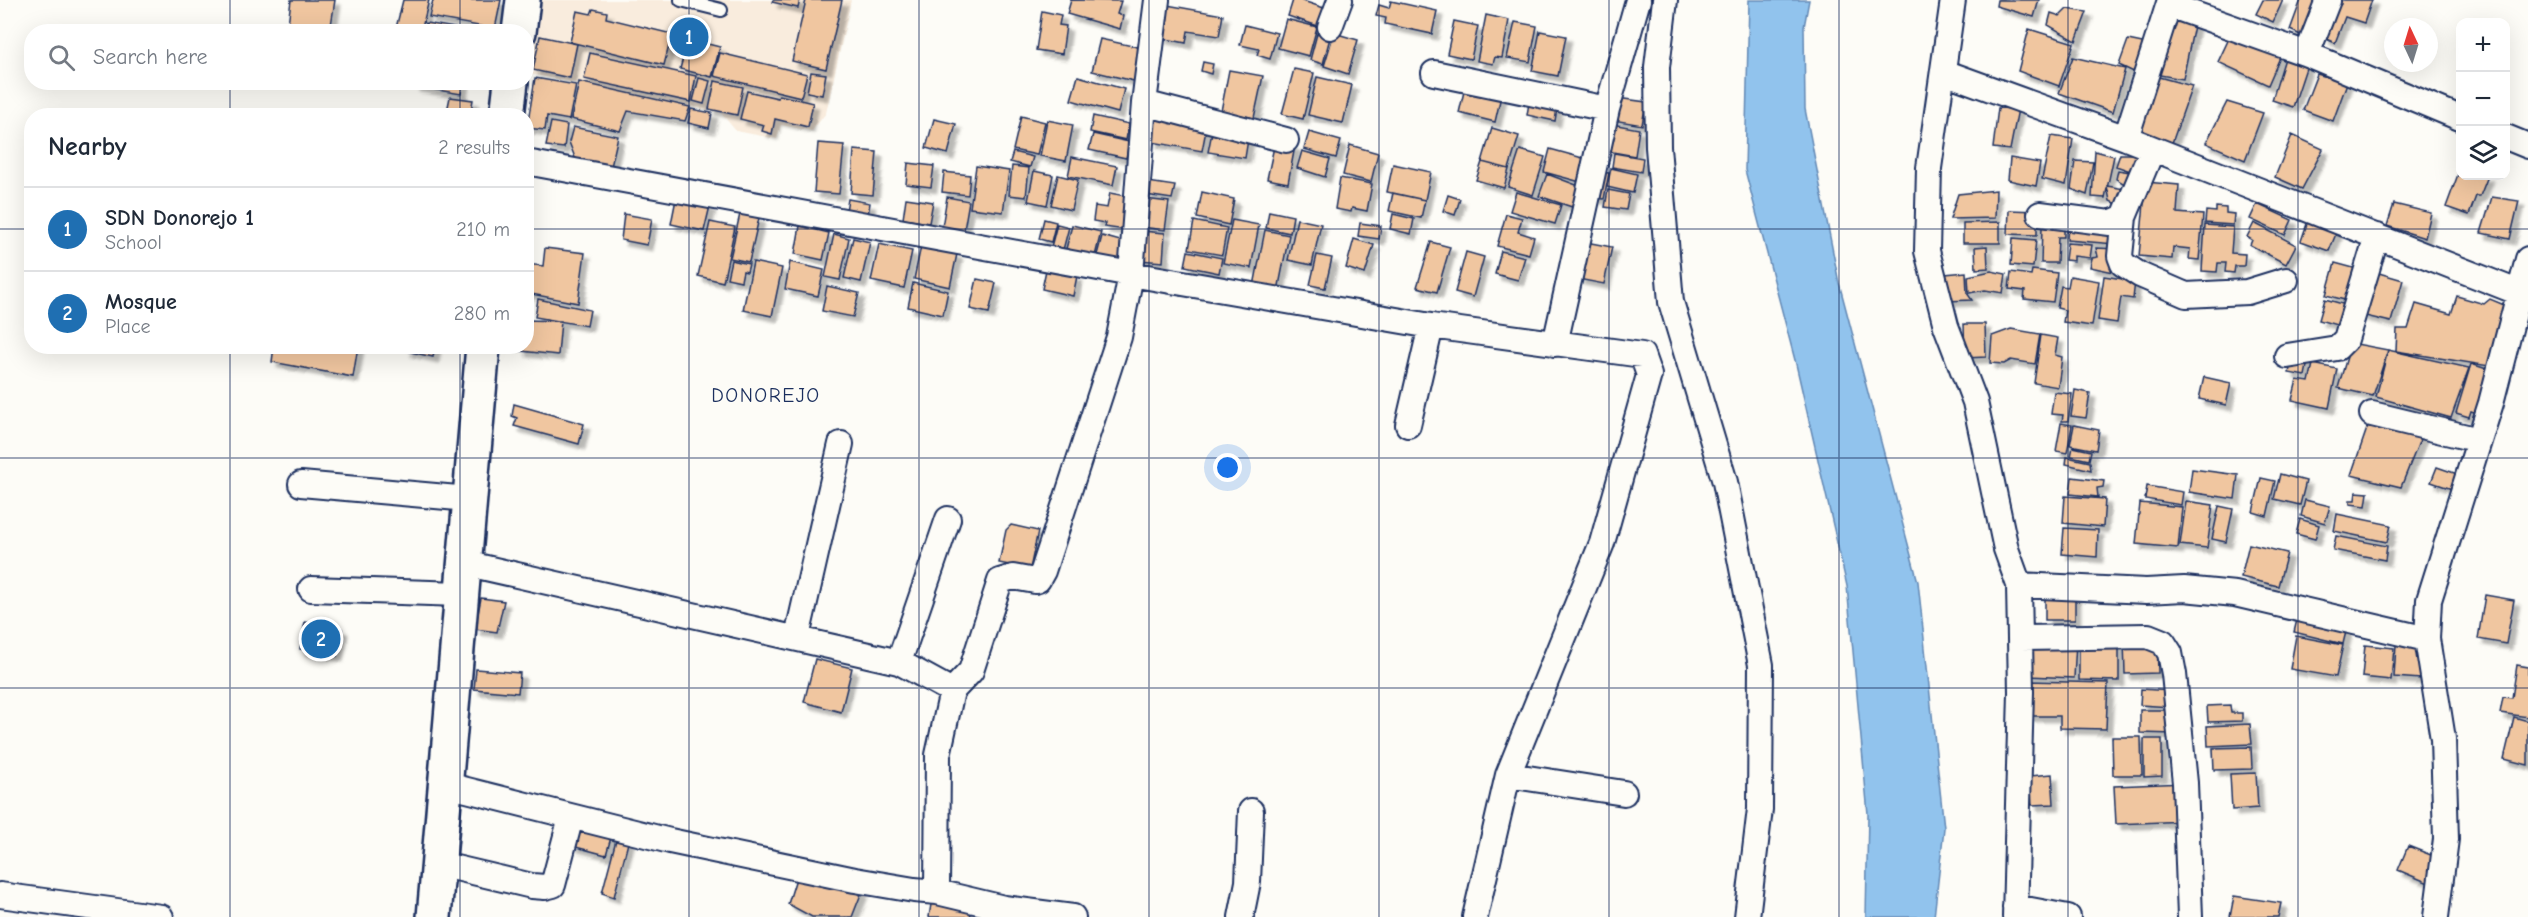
<!DOCTYPE html>
<html lang="en">
<head>
<meta charset="utf-8">
<style>
	:root { --surface:#fff; --page:#f6f6f7; --text:#1f2937; --muted:#747a83; --line:#e0e1e3; --accent:#1f6fb2 }
	body { margin:0; font-family:"Comic Neue",sans-serif; background:var(--page); color:var(--text) }
	.controls { position:absolute; right:18px; top:18px; display:grid; overflow:hidden; border-radius:12px; box-shadow:0 6px 24px #0002 }
	.controls button { width:54px; height:54px; display:grid; place-items:center; padding:0; border:0; border-bottom:2px solid var(--line); background:var(--surface); color:var(--text); font:30px sans-serif }
	.compass { position:absolute; left:2384px; top:18px; width:54px; height:54px; border-radius:50%; background:var(--surface); box-shadow:0 6px 24px #0002; rotate:356deg }
	.you { position:absolute; left:1228px; top:468px; width:21px; height:21px; margin:-15px; border:4px solid #fff; border-radius:50%; background:#1a73e8; box-shadow:0 0 0 9px #1a73e833 }
	.badge { display:grid; place-items:center; width:39px; height:39px; border-radius:50%; background:var(--accent); color:#fff; font-size:20px; font-weight:700 }
	.pin { position:absolute; translate:-50% -50%; border:3px solid #fff; box-shadow:0 2px 6px #0006 }
	.list { margin:0; padding:0; list-style:none }
	h2 { display:flex; justify-content:space-between; align-items:center; height:78px; margin:0; padding:0 24px; font-size:26px }
	h2 small { font-size:20px; font-weight:400; color:var(--muted) }
	.list li { display:grid; grid-template-columns:39px 1fr auto; gap:18px; align-items:center; box-sizing:border-box; height:84px; padding:0 24px; border-top:2px solid var(--line) }
	.list b { display:block; font-size:22px; white-space:nowrap }
	.list p { margin:0; font-size:20px; white-space:nowrap; color:var(--muted) }
	.list em { font-size:20px; font-style:normal; color:var(--muted) }
	.icon { flex:none; width:33px; height:33px; fill:none; stroke:currentColor; stroke-width:2; stroke-linecap:round; stroke-linejoin:round }
	.map { position:relative; flex:none; width:2528px; height:917px; overflow:hidden }
	.search { position:absolute; background:var(--surface); box-shadow:0 6px 24px #0002; left:24px; top:24px; width:510px; height:66px; display:flex; align-items:center; gap:15px; box-sizing:border-box; padding:0 21px; border-radius:24px; color:var(--muted); font-size:22px }
	.panel { position:absolute; background:var(--surface); box-shadow:0 6px 24px #0002; left:24px; top:108px; width:510px; height:246px; border-radius:24px }
	.map>svg:first-child { display:block }
	.built { fill:#f9ecdd }
	.water { fill:#91c3ed; stroke:#6288b4; stroke-width:1.5 }
	.building { fill:#f0c6a0; stroke:#1b2f5e; stroke-width:1.5; filter:url(#shadow) }
	.lines { fill:none; stroke-linecap:round; stroke-linejoin:round }
	.service-casing { stroke:#1b2f5e; stroke-width:16 }
	.minor-casing { stroke:#1b2f5e; stroke-width:28 }
	.secondary-casing { stroke:#1b2f5e; stroke-width:38 }
	.service { stroke:#fdfcf7; stroke-width:12 }
	.minor { stroke:#fdfcf7; stroke-width:24 }
	.secondary { stroke:#fdfcf7; stroke-width:33 }
	.grid { fill:none; stroke:#1b2f5e; stroke-width:1.5; stroke-opacity:0.55 }
	.labels { text-anchor:middle; stroke-width:6; stroke-linejoin:round; paint-order:stroke }
	.quarter-label { font-size:20px; letter-spacing:1.5px; fill:#1b2f5e; stroke:#fdfcf7 }
</style>
</head>
<body>
<div class="map">
<svg width="2528" height="917" viewBox="0 0 2528 917">
	<defs>
		<filter id="shadow"><feDropShadow dx="5.5" dy="5.5" stdDeviation="1.5" flood-color="#0004"/></filter>
	</defs>
	<rect width="100%" height="100%" fill="#fdfcf7"/>
	<filter id="ink" filterUnits="userSpaceOnUse"><feTurbulence type="fractalNoise" baseFrequency=".0167" numOctaves="2"/><feDisplacementMap in="SourceGraphic" scale="12" xChannelSelector="R" yChannelSelector="G"/><feConvolveMatrix kernelMatrix="1 2 1 2 8 2 1 2 1" color-interpolation-filters="sRGB"/></filter>
	<g filter="url(#ink)">
		<path class="built" d="M541 0H851L826 113 812 131 781 125 777 139 736 131 721 113 530 74Z"/>
		<path class="water" d="M1749 0H1809L1804 27 1805 109 1839 283 1918 582 1944 828 1934 917H1866L1868 814 1847 586 1796 364 1745 170Z"/>
		<path class="building" d="M291 0H335L330 32 288 25Z
			M403 0H429L421 32H395Z
			M433 0H501L495 29 429 17Z
			M773 0H800L798 8 772 2Z
			M806 0H842L826 69 792 61Z
			M1071 0 1121 1 1117 14 1123 16 1120 29 1067 14Z
			M1293 0H1300L1327 9 1321 27 1288 16Z
			M1997 0H2039L2034 17 1996 6Z
			M2263 0H2283L2273 22 2256 14Z
			M2301 0H2324L2307 38 2290 30Z
			M2337 0H2372L2364 23 2345 17 2335 43 2324 38Z
			M1391 1 1437 11 1432 34 1385 24 1386 18 1376 16 1379 5 1389 8Z
			M1167 5 1223 15 1219 36 1188 31 1186 43 1161 38Z
			M593 9 607 12 606 18 672 34 664 65 570 42 577 11 591 14Z
			M2067 9 2087 12 2076 41 2048 25 2051 13 2060 16Z
			M1042 11 1061 15 1059 25 1066 26 1062 54 1036 50Z
			M2176 11 2196 16 2183 79 2154 74Z
			M1486 15 1509 20 1502 58 1495 57 1493 64 1477 61Z
			M1286 19 1317 27 1309 56 1278 48Z
			M1454 21 1478 26 1471 59 1447 54Z
			M1515 22 1537 26 1530 62 1507 58Z
			M426 23 455 28 454 32H424Z
			M1245 25 1277 33 1270 59 1257 55 1259 49 1240 45Z
			M2029 29 2074 43 2059 86 2018 71Z
			M1318 30 1331 34 1323 64 1310 60Z
			M2233 30 2281 55 2268 85 2218 62Z
			M1540 31 1566 36 1558 76 1532 71Z
			M1334 33 1358 40 1348 74 1324 66Z
			M540 36 577 44 570 78 533 70Z
			M688 39 720 47 712 77 680 69Z
			M1100 39 1142 48 1134 81 1092 71Z
			M2128 40 2152 45 2138 74 2119 65Z
			M590 53 696 76 691 102 584 79Z
			M720 53 807 74 801 97 714 76Z
			M2286 55 2308 62 2293 107 2272 100Z
			M2073 57 2125 69 2113 112 2059 93Z
			M1203 62 1213 64 1211 74 1201 71Z
			M1294 69 1314 73 1303 119 1282 114Z
			M1229 70 1263 76 1254 118 1221 111Z
			M811 72 826 74 822 95 807 92Z
			M2317 74 2347 83 2333 121 2303 110Z
			M1078 76 1124 89 1118 113 1071 100Z
			M2155 76 2192 86 2172 143 2138 129Z
			M1317 77 1352 85 1343 123 1308 115Z
			M535 78 576 85 569 120 547 116 545 130 527 128Z
			M699 78 710 81 704 104 693 101Z
			M715 81 743 87 737 115 709 109Z
			M414 82H463L461 94 414 86Z
			M579 82 690 107 685 121 628 111 620 131 571 119Z
			M1465 87 1501 96 1495 122 1459 113Z
			M747 91 778 98 779 95 813 103 808 127 775 119 772 134 762 131 764 125 740 119Z
			M450 97 473 100 470 116H446Z
			M1530 97 1558 102 1555 121 1527 115Z
			M1617 98 1646 102 1642 125 1613 120Z
			M2227 102 2263 113 2245 160 2206 143Z
			M1998 108 2018 109 2010 150 1993 148Z
			M691 109 712 113 709 128 688 123Z
			M1021 116 1045 122 1037 155 1013 150Z
			M1093 116 1129 124 1126 140 1090 132Z
			M1156 116 1207 125 1202 151 1152 142Z
			M934 119 956 124 948 154 926 148Z
			M1047 120 1073 125 1066 161 1040 156Z
			M551 122 567 125 564 148 546 146Z
			M1612 124 1639 129 1635 156 1607 151Z
			M573 127 618 136 611 167 577 163 569 142Z
			M1213 127 1249 133 1245 158 1208 152Z
			M1492 128 1519 136 1509 169 1482 162Z
			M1309 132 1341 141 1336 158 1304 149Z
			M1093 134 1129 142 1126 158 1089 150Z
			M2292 135 2323 149 2302 189 2275 177Z
			M2051 136 2073 139 2066 185 2042 179Z
			M1275 142 1295 146 1288 183 1267 179Z
			M818 143 844 145 839 194 814 192Z
			M1350 145 1378 153 1371 182 1343 175Z
			M1550 149 1590 160 1584 183 1544 172Z
			M854 150 877 152 873 195 851 193Z
			M1520 150 1545 157 1533 195 1508 187Z
			M1302 151 1330 159 1325 177 1297 168Z
			M2095 151 2114 156 2105 198 2092 197Z
			M1013 152 1033 157 1030 167 1010 162Z
			M1614 153 1643 158 1641 172 1612 167Z
			M2120 154H2139L2136 173 2116 166Z
			M1072 157 1117 166 1113 185 1068 176Z
			M2010 158 2040 163 2036 186 2008 180Z
			M2075 161 2093 162 2087 195 2071 189Z
			M1482 162 1509 169 1504 188 1476 180Z
			M908 163 934 166 931 187 906 184Z
			M1393 164 1431 172 1425 200 1387 192Z
			M976 166 1009 171 1003 212 970 208Z
			M1012 166 1029 168 1026 197 1009 195Z
			M1611 168 1637 174 1633 193 1607 187Z
			M2460 169V176H2488L2480 196H2476L2469 215 2446 207Z
			M2118 170 2136 173 2128 186 2116 179Z
			M1034 171 1053 175 1047 205 1028 201Z
			M944 172 970 175 968 195 942 192Z
			M1599 172 1609 173 1604 199 1594 198Z
			M1547 174 1579 186 1572 207 1539 196Z
			M1058 175 1078 180 1071 210 1051 205Z
			M1340 178 1372 184 1367 211 1352 208 1351 212 1335 209Z
			M1148 182 1175 186 1172 199 1146 195Z
			M2146 182 2179 185 2177 213 2203 215 2199 260 2189 259 2190 249 2173 247 2172 259 2139 256Z
			M2107 186 2131 190 2123 207 2110 201Z
			M1608 190 1629 194 1626 210 1605 207Z
			M1996 190 1995 218 1950 219 1958 194Z
			M1202 192 1234 199 1229 225 1197 218Z
			M1516 192 1561 205 1555 224 1510 211Z
			M1110 193 1131 197 1125 230 1104 227 1105 223 1093 221 1095 206 1107 208Z
			M1393 193 1425 200 1421 218 1389 211Z
			M1448 195 1460 199 1455 215 1443 211Z
			M947 197 969 201 964 230 942 227Z
			M2492 197 2519 201 2510 239 2481 233Z
			M906 198 933 202 929 223 903 219Z
			M676 199 710 206 704 231 671 224Z
			M848 199 870 203 867 221 845 217Z
			M1145 199 1169 202 1165 230 1141 227Z
			M2257 204 2292 220 2285 235 2250 219Z
			M2394 204 2431 213 2425 238 2387 226Z
			M2216 207 2226 208V213L2234 214 2233 225 2205 223 2206 211 2216 212Z
			M2009 210 2037 211V235L2008 234Z
			M1269 211 1293 216 1290 233 1266 228Z
			M624 214 652 219 647 245 621 240Z
			M740 214 759 218 749 262 730 258Z
			M1393 214 1414 219 1411 234 1390 229Z
			M1506 214 1522 218 1518 232 1534 237 1529 254 1497 246Z
			M2309 218 2338 229 2329 251 2301 241Z
			M1044 219 1056 222 1051 242 1039 239Z
			M1297 219 1321 224 1312 265 1288 260Z
			M1232 220 1259 225 1251 268 1223 263Z
			M1194 221 1227 228 1222 255 1189 249Z
			M710 222 735 227 723 282 698 276Z
			M2000 222V243H1963V223Z
			M2068 222 2116 225 2115 244 2067 240Z
			M1360 223 1381 226 1379 239 1358 236Z
			M2254 223 2296 245 2286 264 2250 245 2252 240 2247 237Z
			M1057 224 1069 227 1063 250 1051 247Z
			M1072 225 1101 232 1095 256 1073 259 1072 250 1066 249Z
			M2205 225 2233 227 2231 253 2245 254 2244 266H2235L2234 273 2225 272 2226 263H2218L2217 272 2202 271Z
			M800 226 829 233 823 260 795 254Z
			M2042 226 2064 227V237H2058L2057 263H2041Z
			M1265 230 1289 235 1278 291 1254 286Z
			M1141 231 1165 233 1163 262 1139 260Z
			M834 234 849 238 840 280 825 277Z
			M1102 236 1124 242 1119 261 1097 255Z
			M853 238 870 242 861 282 844 278Z
			M2013 238 2036 240 2033 267 2011 265Z
			M1354 239 1374 245 1365 274 1346 268Z
			M1431 242 1450 247 1437 292 1417 287Z
			M1586 242 1612 247 1604 284 1578 279Z
			M2067 243 2092 245 2090 258 2074 256V261L2065 260Z
			M879 244 912 251 904 288 871 281Z
			M921 246 957 254 950 287 914 279Z
			M1987 246 1988 268 1976 269 1975 247Z
			M545 248 585 253 578 303 526 293V264L543 266Z
			M2096 248 2119 249 2123 274 2090 267 2092 258 2098 257Z
			M1188 251 1222 258 1219 273 1185 266Z
			M1501 251 1525 257 1518 280 1495 274Z
			M1466 252 1484 257 1473 297 1455 292Z
			M1317 255 1332 258 1325 288 1310 285Z
			M731 260 749 264 747 272 743 271 741 281 727 278Z
			M753 262 782 268 772 316 743 310Z
			M790 262 824 270 818 296 785 289Z
			M2335 263 2361 270 2352 302 2326 295Z
			M1046 270 1077 276 1073 296 1042 289Z
			M2032 270 2057 273 2053 302 2024 299 2025 291 2009 289 2011 272 2031 275Z
			M1991 271 2006 274 2003 293 1985 290 1969 293 1968 276Z
			M2372 271 2403 280 2391 322 2361 315Z
			M1966 272 1967 293 1972 300 1946 301 1945 274Z
			M2070 276 2099 281 2092 326 2063 322 2065 310 2057 308 2061 286 2068 287Z
			M2104 276 2135 281 2133 299 2121 297 2117 323 2098 320Z
			M977 279 996 283 989 313 970 309Z
			M913 283 948 291 943 315 908 307Z
			M827 286 859 293 853 317 822 311Z
			M2457 296 2484 304 2490 299 2509 307 2489 366 2396 351 2397 329H2408L2416 304 2451 314Z
			M538 299 590 310 587 326 535 317Z
			M2325 299 2353 307 2340 326 2319 320Z
			M526 320 561 321 558 355 521 351V346H526Z
			M1964 324H1985L1986 357 1965 358Z
			M2011 329 2040 334 2035 364 2011 360 2004 364 1990 363 1992 336Z
			M2041 335 2058 338 2055 355 2062 357 2058 387 2034 383Z
			M2351 343 2388 350 2373 396 2338 388Z
			M274 346H358L353 377 272 362Z
			M407 346H435L433 357 406 351Z
			M2294 348 2310 351 2305 376 2289 373Z
			M2388 350 2469 368 2451 418 2376 397Z
			M2313 364 2337 369 2329 408 2292 400 2297 380 2309 382Z
			M2471 364 2490 370 2477 413 2471 411 2469 417 2456 413Z
			M2204 377 2231 383 2226 405 2199 399Z
			M2075 390 2090 393 2086 418 2071 416Z
			M2054 392 2072 394 2068 421H2062L2063 415 2051 414Z
			M514 404 584 424 579 444 514 426 517 418 512 416Z
			M2372 414 2423 432 2401 487 2351 475Z
			M2061 423 2072 425 2067 453 2056 451Z
			M2074 425 2099 430 2096 450 2070 445Z
			M2073 447 2091 451 2089 460 2071 456Z
			M2067 457 2090 462 2091 470 2066 464Z
			M2437 467 2463 476 2458 491 2431 482Z
			M2192 469 2238 475 2235 499 2189 492Z
			M2280 474 2306 481 2300 505 2274 499Z
			M2072 477 2104 481 2103 487 2097 488 2098 497 2070 494Z
			M2261 478 2275 481 2267 516 2253 512Z
			M2147 486 2183 492 2181 505 2145 499Z
			M2356 492 2368 493 2366 506 2350 504V500H2355Z
			M2065 496 2105 499 2103 527 2063 523Z
			M2305 500 2330 506 2325 523 2301 516Z
			M2186 501 2213 505 2207 548 2180 545Z
			M2140 503 2182 507 2178 548 2136 544Z
			M2219 506 2233 509 2226 542 2212 539Z
			M2337 514 2391 525 2387 542 2334 531Z
			M2300 519 2319 525 2315 539 2296 534Z
			M1011 525 1038 531 1030 569 999 563 1006 530Z
			M2064 528 2098 530 2097 557 2062 554Z
			M2336 536 2387 546 2385 560 2333 550Z
			M2249 544 2287 553 2278 586 2241 577Z
			M2075 588V620H2045V589Z
			M2485 595 2514 600 2506 644 2478 639Z
			M481 598 504 601 497 632 475 629Z
			M2299 612 2348 623 2343 644 2294 632Z
			M305 622 342 629 337 656 300 649Z
			M2296 636 2343 645 2336 677 2290 669Z
			M2157 640 2158 673 2125 674 2124 641Z
			M2030 641 2076 642 2074 678 2028 676Z
			M2079 643H2119V681L2079 680Z
			M2365 645 2394 648 2391 680 2362 677Z
			M2396 645 2424 648 2421 679 2394 677Z
			M815 659 852 668 841 712 804 702Z
			M2517 665 2528 667V717L2500 713 2503 697 2512 698Z
			M476 669 520 673 518 693 474 689Z
			M2029 681 2108 683 2106 729 2060 728V716H2028Z
			M2141 689 2172 691 2171 707 2140 705Z
			M2230 705 2231 713H2242V721L2208 722 2207 706Z
			M2140 710H2175V734L2140 733Z
			M2514 717 2528 721V765L2504 759Z
			M2250 724 2252 744 2208 746 2207 726Z
			M2112 737H2141L2142 775H2113Z
			M2144 739H2162V776L2144 777Z
			M2251 747 2252 769 2214 770 2213 748Z
			M2256 773 2258 808 2232 810 2230 774Z
			M2052 774 2054 804 2032 805 2030 776Z
			M2185 783 2186 821 2116 824 2114 786Z
			M578 825 612 834 606 855 572 846Z
			M617 836 629 839 614 897 602 893Z
			M2408 846 2441 859 2431 884 2398 870Z
			M798 872 863 889 852 917H812L788 904Z
			M2234 896 2281 903 2278 917H2230Z
			M932 898 973 904 970 917H929Z"/>
		<g class="lines">
			<defs>
				<path id="service" d="M681 0 721 10"/>
				<path id="minor" d="M1665 0 1657 67 1658 147 1671 302 1725 482 1761 665 1760 809 1747 917
					M1953 0 1929 168 1927 251 1946 326 1975 402 2006 549 2019 585 2021 692 2015 917
					M2169 5 2307 54 2460 118
					M1330 27 1340 0
					M2307 54 2328 0
					M1944 72 2126 138 2520 293
					M1434 73 1607 109
					M1144 103 1286 140
					M2506 137 2528 146
					M2126 138 2170 0
					M526 162 1131 274 1431 326 1642 355 1649 375 1602 543 1508 775 1475 917
					M2040 214 2110 223 2124 217 2152 150
					M2124 217 2120 256 2123 264 2140 275 2186 295 2247 292 2286 280
					M1555 344 1607 109 1638 0
					M2287 356 2337 348 2346 339 2377 236
					M2372 414 2479 440
					M1408 425 1431 326
					M301 484 469 499
					M464 563 899 662 952 691 938 755 937 892
					M2019 585 2146 591 2184 589 2235 594 2427 639
					M311 589 460 594
					M797 637 841 444
					M2020 638 2148 636 2163 642 2170 653 2174 674 2185 783 2190 917
					M899 662 948 519
					M952 691 971 671 1000 581 1013 577 1035 581 1038 580 1043 571 1119 337 1131 274 1144 103 1157 0
					M1508 775 1624 793
					M447 785 670 841 855 880 914 890 937 892 1004 908 1073 917
					M439 864 532 886 545 887 553 885 571 817
					M0 895 161 917
					M2015 907 2068 917
					M1241 917 1248 882 1251 811
					M2436 917 2446 839 2443 739 2427 639 2429 600 2491 403 2528 259"/>
				<path id="secondary" d="M519 32 523 0
					M507 116 511 82
					M434 917 483 346"/>
			</defs>
			<use href="#service" class="service-casing"/>
			<use href="#minor" class="minor-casing"/>
			<use href="#secondary" class="secondary-casing"/>
			<use href="#service" class="service"/>
			<use href="#minor" class="minor"/>
			<use href="#secondary" class="secondary"/>
		</g>
	</g>
	<path class="grid" d="M230 0V32M460 0V32M689 0V917M919 0V917M1149 0V917M1379 0V917M1609 0V917M1839 0V917M2068 0V917M2298 0V917M230 82V116M460 82V116M0 229H32M526 229H2528M230 346V917M460 346V917M0 458H2528M0 688H2528"/>
	<g class="labels">
		<g class="quarter-label">
			<text x="766" y="402">DONOREJO</text>
		</g>
	</g>
</svg>
<div class="controls">
<button>+</button>
<button>−</button>
<button><svg class="icon" aria-label="layers" viewBox="0 0 24 24"><path d="M12 4l9 5-9 5-9-5zM3 14l9 5 9-5"/></svg></button>
</div>
<svg class="compass" viewBox="-18 -18 36 36"><path d="M0-13l5 13h-10z" fill="#e53935"/><path d="M0 13l5-13h-10z" fill="#747a83"/></svg>
<div class="you"></div>
<div class="pin badge" style="left:689px;top:37px">1</div>
<div class="pin badge" style="left:321px;top:639px">2</div>
<div class="search"><svg class="icon" aria-label="search" viewBox="0 0 24 24"><circle cx="10" cy="10" r="6"/><path d="M15 15l6 6"/></svg>Search here</div>
<section class="panel">
<h2>Nearby<small>2 results</small></h2>
<ul class="list">
<li><span class="badge">1</span><div><b>SDN Donorejo 1</b><p>School</p></div><em>210 m</em></li>
<li><span class="badge">2</span><div><b>Mosque</b><p>Place</p></div><em>280 m</em></li>
</ul>
</section>
</div>
</body>
</html>
